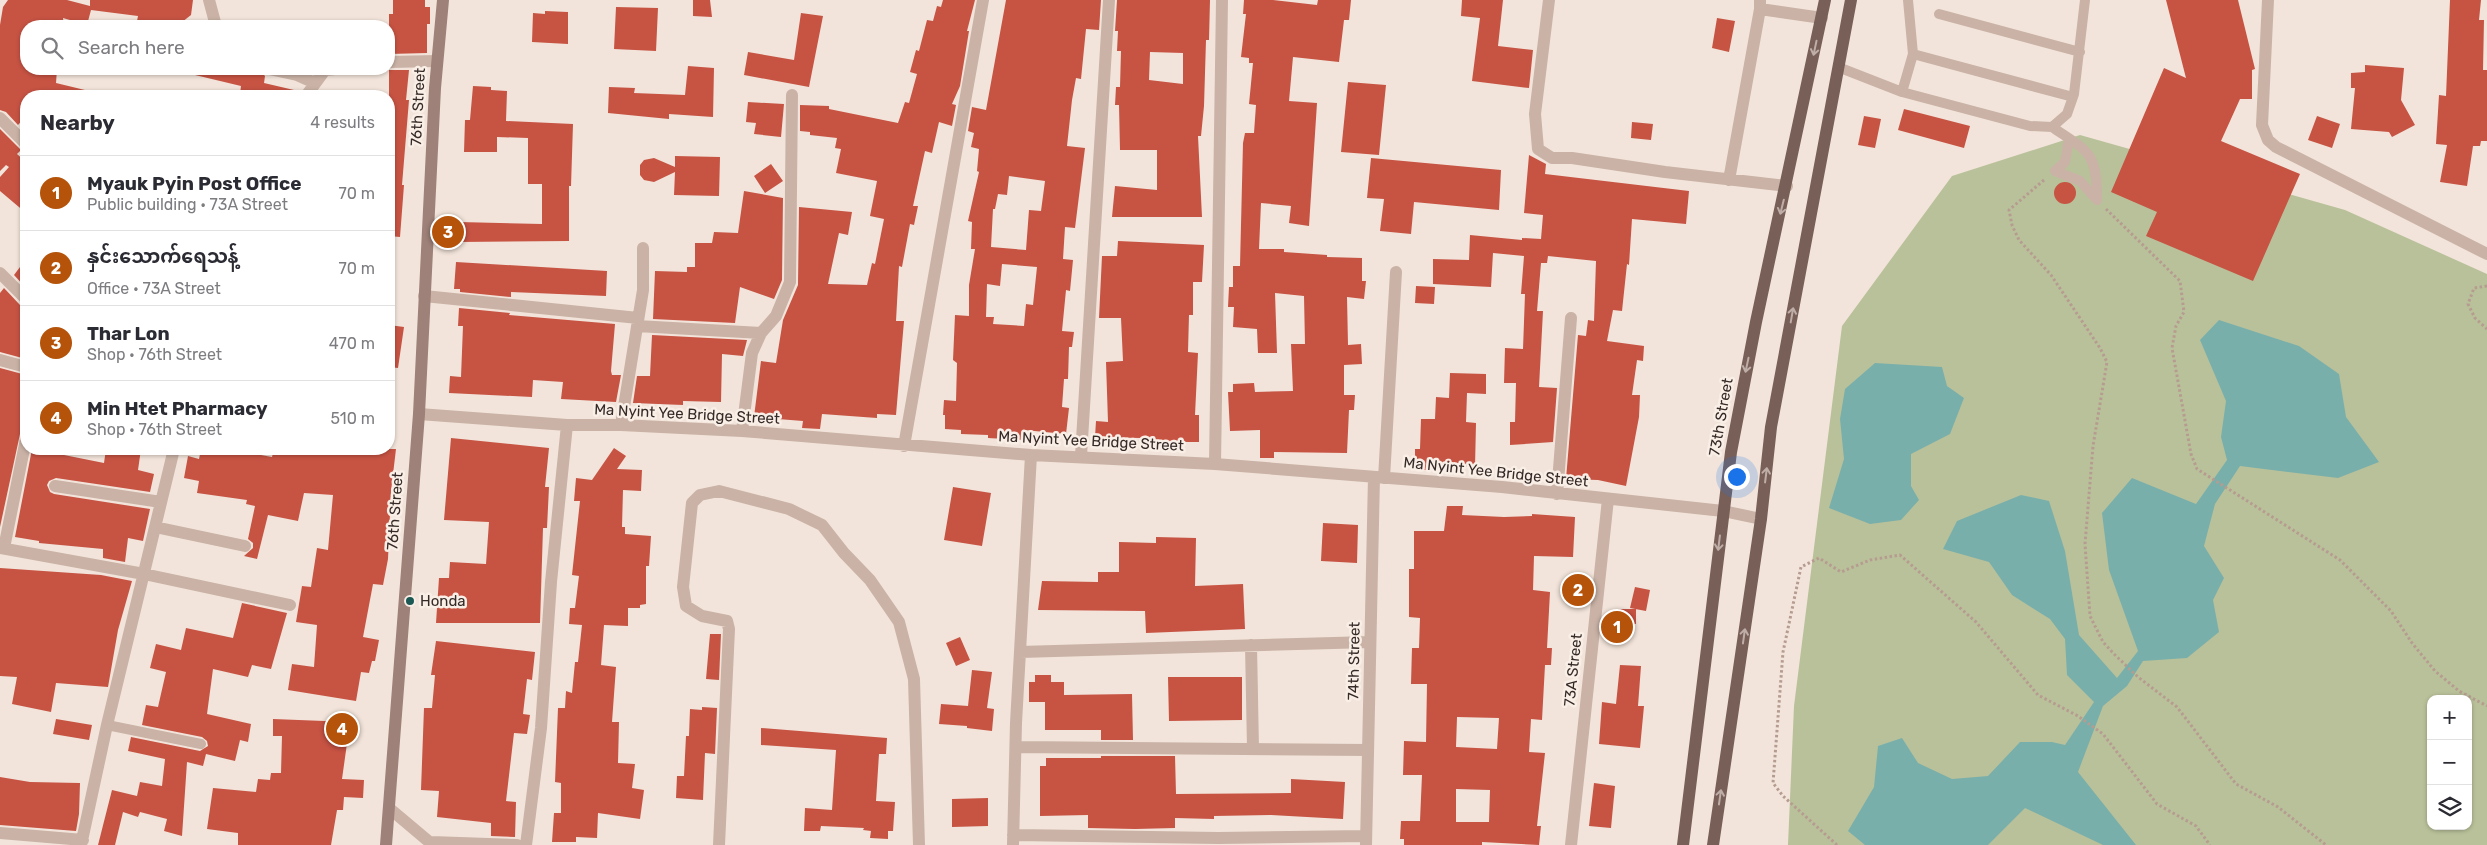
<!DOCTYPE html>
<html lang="en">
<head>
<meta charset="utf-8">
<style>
	:root { --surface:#fff; --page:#f2f2f3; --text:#2b2b33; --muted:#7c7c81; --line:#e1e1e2; --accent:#b45309 }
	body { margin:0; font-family:Rubik,"Noto Sans Myanmar",sans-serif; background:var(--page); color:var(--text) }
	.controls { position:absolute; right:15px; bottom:15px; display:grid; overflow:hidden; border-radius:10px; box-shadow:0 1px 4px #0004 }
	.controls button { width:45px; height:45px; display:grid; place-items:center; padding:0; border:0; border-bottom:1px solid var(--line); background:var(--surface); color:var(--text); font:25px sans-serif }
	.you { position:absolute; left:1736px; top:476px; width:18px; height:18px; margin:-12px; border:4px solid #fff; border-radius:50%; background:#1a73e8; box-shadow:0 0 0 8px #1a73e833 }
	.badge { display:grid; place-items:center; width:32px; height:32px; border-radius:50%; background:var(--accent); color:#fff; font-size:16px; font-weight:700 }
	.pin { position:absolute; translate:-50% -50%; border:2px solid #fff; box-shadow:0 1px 5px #0006 }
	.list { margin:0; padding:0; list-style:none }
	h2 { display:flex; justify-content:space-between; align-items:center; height:65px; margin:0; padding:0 20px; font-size:21px }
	h2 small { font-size:16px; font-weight:400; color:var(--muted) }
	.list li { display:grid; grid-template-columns:32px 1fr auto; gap:15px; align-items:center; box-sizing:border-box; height:75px; padding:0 20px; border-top:1px solid var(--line) }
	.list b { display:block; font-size:19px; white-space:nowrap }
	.list p { margin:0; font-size:16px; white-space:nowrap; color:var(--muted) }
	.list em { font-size:16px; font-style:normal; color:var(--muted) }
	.icon { flex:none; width:28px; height:28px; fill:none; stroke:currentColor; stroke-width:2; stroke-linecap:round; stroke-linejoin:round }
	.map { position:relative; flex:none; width:2487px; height:845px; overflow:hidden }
	.search { position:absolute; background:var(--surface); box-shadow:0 1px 4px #0004; left:20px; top:20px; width:375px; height:55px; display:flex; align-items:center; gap:12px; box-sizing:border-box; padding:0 18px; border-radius:20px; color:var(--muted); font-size:19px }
	.panel { position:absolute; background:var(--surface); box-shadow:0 1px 4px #0004; left:20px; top:90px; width:375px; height:365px; border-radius:20px }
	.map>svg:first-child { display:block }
	.green { fill:#b9c19a; fill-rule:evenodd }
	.water { fill:#79afab }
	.building { fill:#c75343; fill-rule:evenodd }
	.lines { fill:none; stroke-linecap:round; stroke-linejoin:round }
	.path { stroke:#b69c90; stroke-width:3; stroke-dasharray:2.5 2.5; stroke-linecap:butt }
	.lane { stroke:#cab2a6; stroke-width:10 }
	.street { stroke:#cab2a6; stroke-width:12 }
	.secondary { stroke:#9e8178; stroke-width:12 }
	.primary { stroke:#785f58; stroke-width:12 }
	.oneway { stroke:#bfaea7 }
	.poi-dot { fill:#1c5854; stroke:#f9efe7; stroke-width:2 }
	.labels { text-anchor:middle; stroke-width:5; stroke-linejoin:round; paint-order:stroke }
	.street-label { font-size:15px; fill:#362a27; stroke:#f9efe7 }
	.poi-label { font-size:15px; fill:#362a27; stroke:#f9efe7; text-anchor:start }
</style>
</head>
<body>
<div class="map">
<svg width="2487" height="845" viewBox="0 0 2487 845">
	<rect width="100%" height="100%" fill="#f2e4da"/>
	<path class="green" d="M2080 135 2345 210 2487 274V845H1788L1794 706 1842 326 1952 176ZM2431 699H2468V826H2431Z"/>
	<path class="water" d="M2219 320 2299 346 2339 374 2346 417 2379 462 2338 478 2240 466 2215 504 2204 546 2224 578 2213 600 2219 632 2187 658 2143 661 2127 686 2103 706 2078 772 2136 845H2103L2025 808 1988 845H1865L1848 831 1874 787 1878 746 1902 738 1918 763 1952 779 1988 776 2020 742H2052L2065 745 2094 702 2067 675 2065 639 2050 619 2012 595 1989 562 1943 549 1957 521 2021 495 2049 501 2065 551 2079 635 2117 678 2138 651 2109 570 2102 513 2132 478 2196 504 2227 460 2221 437 2226 401 2200 340Z
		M1875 363 1942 367 1947 386 1964 398 1950 434 1911 454V486L1919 500 1901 520 1870 524 1829 508 1844 459 1840 419 1845 389Z"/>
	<path class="building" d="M8 0H67L90 6V0H193L191 15 177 26H136L138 16 91 10 87 25 63 18 64 26H26V69H57L56 83 89 91 88 96H26V116L18 125 6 112 0 110V25L3 7Z
		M393 0H425V7H430V24H427V53L389 54V14H393Z
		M693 0H710L712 17 693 16Z
		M943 0H975L967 31H969L960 86 952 104 956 105 952 126 939 122 932 153 925 151 913 206H918L914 225 910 224 902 267 899 266 896 321H904L896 415 877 414V418L822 414 820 429 802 428 803 421 754 417 761 361 776 363 783 320 798 285 799 207 852 212 848 235 839 233 828 284 867 285 872 263 875 264 884 219 870 216 877 181 836 173 841 149 835 148 837 138 810 135V132L800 131V105L829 106V109L898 123 905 102 909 103 917 74 910 72 916 50 919 51 927 20 933 21 937 6 941 7Z
		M1006 0H1101L1099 30 1086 29 1081 79 1076 78 1072 100 1067 146 1085 148 1075 228 1065 227 1063 259 1073 260 1070 291 1066 290 1062 331 1074 332 1072 347H1069L1068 379H1064L1062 407 1069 408 1066 434 1024 430 1023 440 988 438V435L961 434V430L945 429V415H943L944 400 956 401 957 363 953 360 955 315 969 316V285L975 249H971L972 222 968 221 979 172 977 171 979 149 971 147 974 133 968 131 972 107 986 110ZM1009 176 1045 181 1041 211 1029 210 1026 250 991 247 993 209H995L998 194 1007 195ZM1002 264 1037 267 1033 305 1026 304 1024 326 993 324 994 317H986L987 284 1000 286Z
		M1117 0H1210L1209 40H1206L1204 106 1201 136H1198L1202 217H1112L1115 186 1157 190V150H1120L1119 105H1115L1116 87H1120L1121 51H1117L1118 31H1115ZM1150 52 1183 53V84L1149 80Z
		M1244 0H1273L1317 5 1318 0H1351L1349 20H1344L1339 62 1293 57 1289 101 1317 103 1309 226 1289 223 1291 206 1261 203 1259 249H1284V252L1327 255V257L1362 258V281H1366L1364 299 1347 297 1348 345 1361 344 1362 364 1344 365V395H1355L1354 410H1349L1347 453 1274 452V458H1260V430L1230 431 1228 392H1233V384L1254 383 1255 392 1293 391 1291 344H1305L1304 296 1275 293 1277 353H1258L1257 329 1233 327 1234 307H1228L1229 287H1233V266H1240L1243 143 1245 133H1254L1256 105 1249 104 1253 63H1249V58L1241 57 1246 14H1243Z
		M1462 0H1503L1498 46 1533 50 1529 88 1472 81 1480 18 1461 16Z
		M2166 0H2238L2255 69 2252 70V99H2240L2221 141 2300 174 2253 281 2146 236 2157 212 2111 192 2164 68 2186 78Z
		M2450 0H2481L2479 20H2484L2483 70H2487V141H2481L2480 146H2473L2467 186 2440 182 2447 145 2436 144 2439 95 2446 96Z
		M616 7 658 8 656 51 614 49Z
		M545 11 568 12V44L532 42 533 13 545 14Z
		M801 13 823 16 809 87 744 75 748 52 794 60Z
		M1717 18 1735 21 1729 52 1712 48Z
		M2365 65 2404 68 2401 100 2415 125 2392 137 2389 132 2351 129 2355 88H2351V73L2365 72Z
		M688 66 714 68 713 117 669 114V119L608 113 609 87 635 88 634 93 685 95Z
		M196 69H236L263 74 265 76 264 83 294 90V96H255L240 94 241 86 195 75Z
		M389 70H409L406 100H409L402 185H404L400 237 389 236Z
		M1348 82 1386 85 1379 155 1341 152Z
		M473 86 491 87V90L507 91 506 121 573 124 571 186H569V241L458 242 459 222 542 224V184H528V138L497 137V152H464L465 120H470Z
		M748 102 784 104 781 137 754 134 756 123 746 122Z
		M1904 109 1970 126 1964 148 1898 130Z
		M1864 116 1881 119 1875 148 1858 145Z
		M2317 116 2340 124 2332 148 2308 140Z
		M1632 122 1653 124 1651 140 1631 138Z
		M0 129 21 150 17 154 26 162V213L0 191V177L9 167 6 165 0 171Z
		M1529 155 1546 164 1545 174 1689 191 1686 224 1632 219 1629 265 1627 264 1622 311 1613 310 1607 341 1644 346 1643 361 1637 360 1632 395H1640L1639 417 1626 486 1598 480 1566 479 1578 335 1586 336 1588 320 1594 321 1596 261 1548 256 1547 263H1541L1537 311H1543L1539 387 1557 388 1553 442 1510 445V422H1515L1516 383H1504L1505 348 1523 349 1525 294H1521L1524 256 1493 253 1491 287 1433 284V259L1469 260 1470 235 1522 240V238L1541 239 1543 215 1524 213Z
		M675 156 720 157 719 196 674 195 675 172 654 182 644 180 640 175V165L644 160 654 158 675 167Z
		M1371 158 1501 170 1499 210 1414 202 1411 234 1380 231 1384 199 1367 198Z
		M771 164 783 181 765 193 754 176Z
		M2054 193a11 11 0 1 1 22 0a11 11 0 1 1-22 0Z
		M744 191 783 198 782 280 774 299 740 287 735 323 653 319 655 271 687 272V267H695V243H712L714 232 738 233Z
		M1118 241 1204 245 1202 282H1193V315H1189L1188 352 1198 353 1195 415H1199V442H1140V438L1095 437 1096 421 1108 422 1106 362 1123 361 1121 318H1099L1102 256H1117Z
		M26 259V288L14 275Z
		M456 262 607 271 606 296 511 292V297L460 292V289H454Z
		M1416 286 1435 287 1434 304 1415 303Z
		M4 288 20 305 26 307V359L0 352V293Z
		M459 308 510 313 509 315 615 324 611 371 612 375H621L616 402 561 399 563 382 533 380 532 397 449 393 450 376 461 377 463 326H458Z
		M389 325 404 327 398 368 389 367Z
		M652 335 747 340 743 356 722 354 721 402 683 401V405L633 403 637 376H650Z
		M0 368 26 375V404L23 417H21L20 434 0 527Z
		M1450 373 1486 374V394L1467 393 1466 422 1476 423 1475 467 1456 466V470H1419V467H1415V449H1420L1421 419H1435L1436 397 1449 398Z
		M451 438 549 448 545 487H549L547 528H543L540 623H436L439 578H449L450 562 486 564 489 522 444 520Z
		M614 448 626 456 617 469 642 470 641 491 623 490 622 527H625V534L651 536 649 566H646V604L640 605V608H628V626L604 625 601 665 616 667 612 722H619L618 763 635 764 632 788 644 790 640 819 598 813 597 838 576 837V842H552L554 813H561V783L555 782 558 708H565L566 691 572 693 575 662H578L582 625 569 624 570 608H575L579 576 572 575 580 501H574L576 478 592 480Z
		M32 449H55L54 453 104 463 106 449H141L138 470 154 474 150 492 56 478 49 481 47 485 50 492 54 494 150 509 143 541 128 538 125 562 103 558V549L39 543V541L15 537Z
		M201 449H229L272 457 274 449H396L391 491 388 559 383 585 373 584 363 637 379 640 375 661H372L369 673 361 672 356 701 288 690 292 664 314 667 317 625 296 622 302 586 311 587 317 548 328 550 333 495 304 493 298 521 268 515 257 559 244 556 253 548V543L248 539 255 506 246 504 247 500 197 493 199 481 184 478 188 456 199 459Z
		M953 487 991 493 982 546 944 540Z
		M1447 506H1463L1462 515 1504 517 1532 516V514L1575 517 1573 557 1534 556 1533 590 1550 592 1547 648H1552L1551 665H1545L1542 720 1531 719 1529 752 1545 753 1537 826H1541L1539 845 1482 842V845H1404V839H1400L1401 821H1420L1422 775H1403L1404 741 1426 742 1427 684H1411L1412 648H1419L1420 618 1409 617V569H1414V531H1444ZM1457 717 1499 718 1497 749 1456 747ZM1456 789 1490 790 1489 822H1456Z
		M1323 523 1358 525 1357 563 1321 561Z
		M1156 537 1196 538 1195 586 1243 584 1245 629 1146 633 1145 611 1038 610 1042 581 1098 582V572H1119V542L1156 543Z
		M0 568 101 575 132 581 118 630 108 687 56 683 51 712 12 704 17 677 0 676Z
		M1635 587 1650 590 1646 611 1630 608Z
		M242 603 287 613 271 669 252 665 248 677 213 669 207 714 251 724 248 742 240 740 235 761 206 754 203 766 187 762 182 836 164 831 167 819 140 812 138 817 123 812 115 845H98L112 790 137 796 140 782 162 786 165 759 128 751 131 737 200 751 208 746 207 741 202 737 142 725 146 705 158 707 166 672 150 668 156 644 181 650 186 628 233 638Z
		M1616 609H1636V624L1615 623Z
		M710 634H721L719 680 706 679Z
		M960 637 970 660 956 666 946 643Z
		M436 641 535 652 532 680 527 679 523 714 530 715 527 734 514 733 506 801 516 802 515 837 491 836V823L437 817 439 791 421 790 424 708H432L435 675H431Z
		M1620 665 1641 666 1638 706H1644L1640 748 1599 744 1602 702 1616 704Z
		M972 670 992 672 987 708 994 709 992 731 967 728V726L939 724 941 704 968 706Z
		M1035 675H1051V682H1064V695L1132 694 1133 740H1101V730H1045V702H1029V682H1035Z
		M1168 677H1242V720L1169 721Z
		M702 707 717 708 715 754 705 753 703 800 676 798 677 776H684L686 736H689L690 709 702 710Z
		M56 719 92 725 89 740 53 734Z
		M273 719 350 722 342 779 364 780 363 798 344 797 343 810H337L331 845H238V833L207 829 213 788 256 792 258 779 270 780 271 773H281L282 736H273Z
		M761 728 887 738 886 754H879L876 801 895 802 893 831H888V839L870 838 871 831 863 830 864 828 821 826 820 831H804L805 808 832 810 836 750 761 745Z
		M1101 756H1175L1176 794 1291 793V779L1345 782 1343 819 1271 815 1214 816V819L1175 818V828L1135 829 1088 828V815L1040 816V766H1046V758H1101Z
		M0 777 30 782 80 783 79 814 76 831 0 825Z
		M1594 783 1615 786 1611 828 1589 826Z
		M988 798V826L952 827V799Z"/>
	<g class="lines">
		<path class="path" d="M2044 180 2009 210 2012 225 2019 240 2051 275 2100 348 2107 362 2093 446 2085 544 2090 616 2103 642 2114 654 2138 677 2177 707 2236 784 2278 807 2326 845
			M2106 209 2180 281 2184 312 2176 326 2172 348 2191 454 2197 469 2340 560 2391 611 2412 643 2435 671 2459 691 2487 706
			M2487 286 2474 288 2468 304 2475 318 2487 329
			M1837 845 1783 796 1773 783 1783 652 1801 567 1819 558 1841 572 1870 560 1900 555 1976 622 2038 695 2078 716 2103 734 2157 804 2196 826 2210 845"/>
		<path class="lane" d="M1939 14 2080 52
			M1913 54 2073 97
			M1838 67 1902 92 1913 54 1908 0
			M1902 92 2030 126 2052 127 2067 114 2074 94 2085 0
			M2052 127C2089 152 2097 152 2097 200
			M2069 139 2065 162 2055 171 2080 181 2097 200
			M107 725 201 744"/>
		<path class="street" d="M209 0 216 26
			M1549 0 1535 114 1538 149 1552 158H1572L1665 172 1787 186
			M2268 0 2262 125 2268 140 2276 147 2487 254
			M1760 9 1822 18
			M389 62 437 61
			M269 69 297 75 315 83
			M306 96 325 70 335 69
			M0 118 26 144
			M1729 180 1760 9V0
			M0 273 26 299
			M424 296 638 318
			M637 326 761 333
			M0 360 26 367
			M419 414 567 425H621L742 431 1031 455 1215 464 1502 487 1723 511 1761 519
			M621 425 643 290V248
			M742 431 752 353 761 333 776 316 790 282 792 95
			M904 446 983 0
			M1081 456 1109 0
			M1215 464 1222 0
			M1384 478 1396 272
			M55 486 161 502
			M1557 494 1571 318
			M155 527 245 546
			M0 548 144 574 290 605
			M4 548 26 439
			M1251 645 1253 749
			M1020 652 1370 642
			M1016 747 1368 750
			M389 808 433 845
			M0 833 83 840
			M1013 835 1218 838 1366 836
			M431 842 517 845
			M81 845 107 725 174 449
			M526 845 541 728 551 582 567 425
			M719 845 729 629 727 621 702 616 686 606 683 587 692 503 700 495 719 491 789 509 822 525 844 553 870 580 899 622 914 679 919 845
			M1013 845 1016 723 1031 455
			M1366 845 1374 477
			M1571 845 1608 499"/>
		<path class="secondary" d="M386 845 419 414 435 88 443 0"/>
		<path class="primary" d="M1683 845 1731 452 1756 322 1825 0
			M1713 845 1761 519 1771 427 1851 0"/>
	</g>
	<defs><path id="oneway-shaft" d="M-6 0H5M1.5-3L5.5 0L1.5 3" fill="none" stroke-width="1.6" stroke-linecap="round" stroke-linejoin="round" transform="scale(1.25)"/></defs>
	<g class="oneway">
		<use href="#oneway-shaft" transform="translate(1815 48) rotate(102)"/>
		<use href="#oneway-shaft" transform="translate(1782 207) rotate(104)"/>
		<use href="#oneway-shaft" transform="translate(1792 315) rotate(-80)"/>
		<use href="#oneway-shaft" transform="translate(1747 365) rotate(102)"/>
		<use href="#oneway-shaft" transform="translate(1766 475) rotate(-83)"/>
		<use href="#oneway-shaft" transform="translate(1719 543) rotate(97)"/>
		<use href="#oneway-shaft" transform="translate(1744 636) rotate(-82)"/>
		<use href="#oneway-shaft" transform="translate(1720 797) rotate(-82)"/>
	</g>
	<circle class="poi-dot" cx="410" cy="601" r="5"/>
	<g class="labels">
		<g class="street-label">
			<text transform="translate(418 107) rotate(-87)" y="5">76th Street</text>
			<text transform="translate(687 414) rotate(3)" y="5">Ma Nyint Yee Bridge Street</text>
			<text transform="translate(1721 417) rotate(-80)" y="5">73th Street</text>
			<text transform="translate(1091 441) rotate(3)" y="5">Ma Nyint Yee Bridge Street</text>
			<text transform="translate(1496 472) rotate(6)" y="5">Ma Nyint Yee Bridge Street</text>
			<text transform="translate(395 511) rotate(-86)" y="5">76th Street</text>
			<text transform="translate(1354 661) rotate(-89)" y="5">74th Street</text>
			<text transform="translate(1573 670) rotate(-84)" y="5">73A Street</text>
		</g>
		<g class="poi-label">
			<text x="420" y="606">Honda</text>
		</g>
	</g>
</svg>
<div class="controls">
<button>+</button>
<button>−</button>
<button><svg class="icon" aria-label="layers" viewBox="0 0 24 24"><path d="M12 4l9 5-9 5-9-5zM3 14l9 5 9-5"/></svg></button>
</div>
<div class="you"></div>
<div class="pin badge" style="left:1617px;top:627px">1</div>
<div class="pin badge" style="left:1578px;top:590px">2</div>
<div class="pin badge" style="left:448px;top:232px">3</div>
<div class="pin badge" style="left:342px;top:729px">4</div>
<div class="search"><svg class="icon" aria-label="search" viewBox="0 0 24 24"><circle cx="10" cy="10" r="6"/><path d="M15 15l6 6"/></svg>Search here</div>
<section class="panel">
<h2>Nearby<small>4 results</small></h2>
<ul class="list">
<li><span class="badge">1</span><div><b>Myauk Pyin Post Office</b><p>Public building · 73A Street</p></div><em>70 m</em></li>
<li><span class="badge">2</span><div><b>နှင်းသောက်ရေသန့်</b><p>Office · 73A Street</p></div><em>70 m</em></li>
<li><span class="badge">3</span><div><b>Thar Lon</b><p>Shop · 76th Street</p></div><em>470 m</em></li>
<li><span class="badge">4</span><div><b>Min Htet Pharmacy</b><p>Shop · 76th Street</p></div><em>510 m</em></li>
</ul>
</section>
</div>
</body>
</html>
